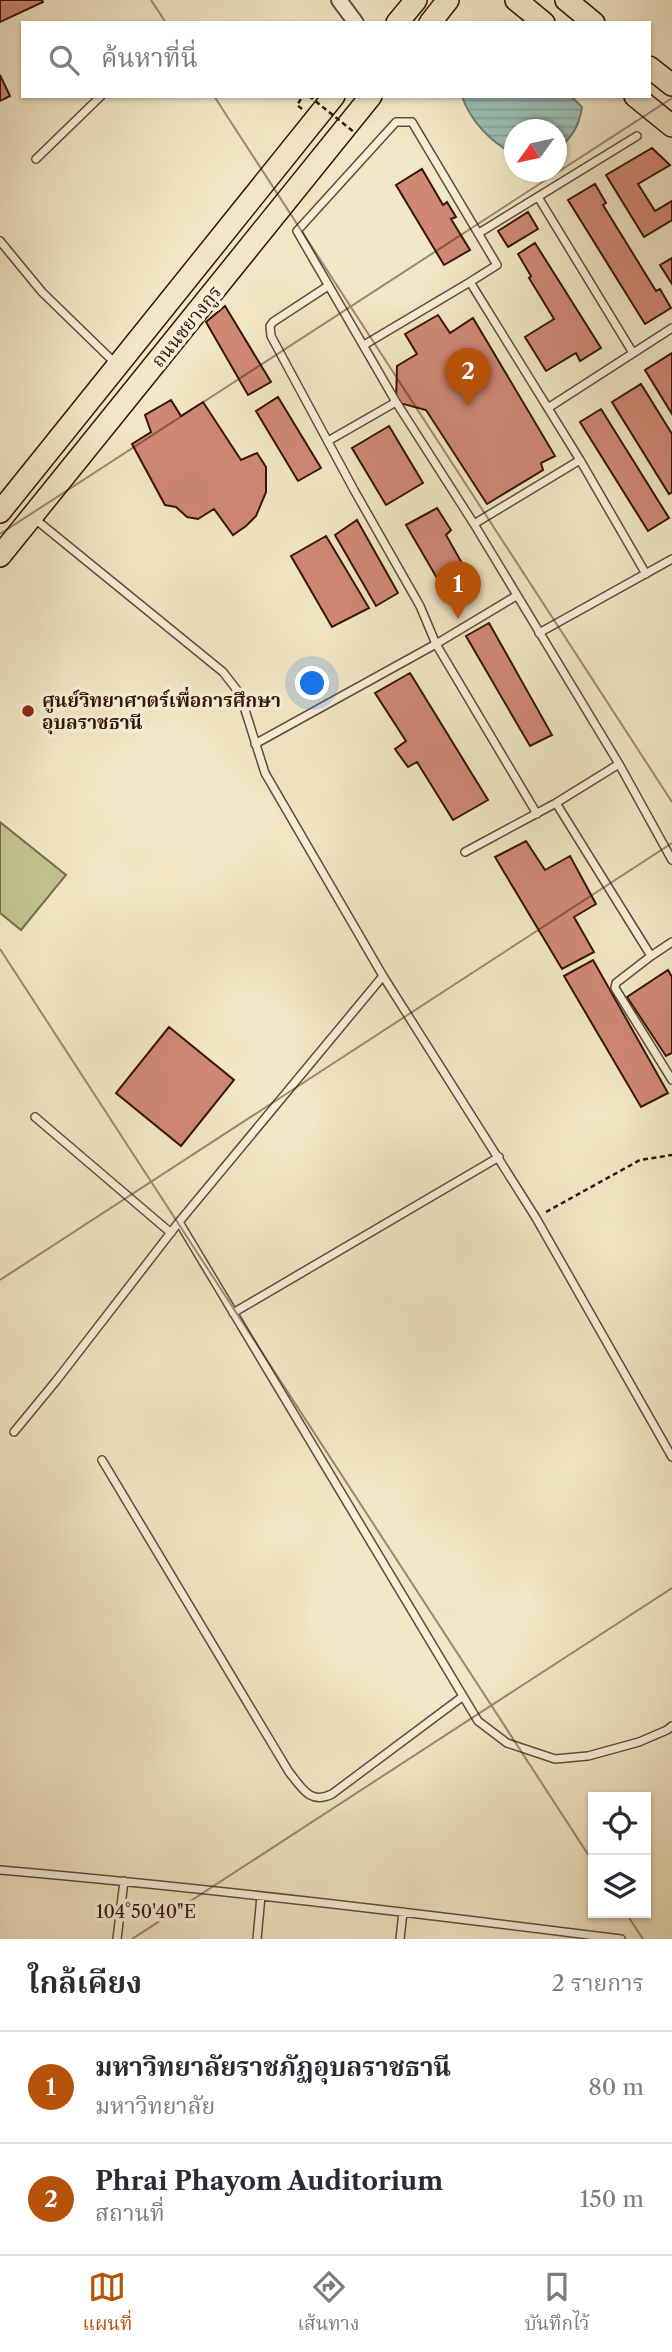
<!DOCTYPE html>
<html lang="th">
<head>
<meta charset="utf-8">
<style>
	:root { --surface:#fff; --page:#f7f7f7; --text:#2b2b33; --muted:#7c7c81; --line:#e1e1e2; --accent:#b45309 }
	body { margin:0; font-family:"Libre Caslon Text","Noto Serif Thai",serif; background:var(--page); color:var(--text) }
	.controls { position:absolute; right:21px; bottom:21px; display:grid; overflow:hidden; border-radius:0px; box-shadow:0 2px 5px #0004 }
	.controls button { width:63px; height:63px; display:grid; place-items:center; padding:0; border:0; border-bottom:2px solid var(--line); background:var(--surface); color:var(--text); font:35px sans-serif }
	.compass { position:absolute; left:504px; top:119px; width:63px; height:63px; border-radius:50%; background:var(--surface); box-shadow:0 2px 5px #0004; rotate:237deg }
	.you { position:absolute; left:313px; top:684px; width:24px; height:24px; margin:-18px; border:5px solid #fff; border-radius:50%; background:#1a73e8; box-shadow:0 0 0 10px #1a73e833 }
	.badge { display:grid; place-items:center; width:46px; height:46px; border-radius:50%; background:var(--accent); color:#fff; font-size:23px; font-weight:700 }
	.pin { position:absolute; translate:-50% -58px; filter:drop-shadow(0 2px 4px #0008) }
	.pin::after { content:''; position:absolute; top:37px; width:24px; height:21px; background:inherit; clip-path:polygon(0 0,100% 0,50% 100%) }
	.list { margin:0; padding:0; list-style:none }
	h2 { display:flex; justify-content:space-between; align-items:center; height:91px; margin:0; padding:0 28px; font-size:30px }
	h2 small { font-size:23px; font-weight:400; color:var(--muted) }
	.list li { display:grid; grid-template-columns:46px 1fr auto; gap:21px; align-items:center; box-sizing:border-box; height:112px; padding:0 28px; border-top:2px solid var(--line) }
	.list b { display:block; font-size:26px; white-space:nowrap }
	.list p { margin:0; font-size:23px; white-space:nowrap; color:var(--muted) }
	.list em { font-size:23px; font-style:normal; color:var(--muted) }
	.icon { flex:none; width:38px; height:38px; fill:none; stroke:currentColor; stroke-width:2; stroke-linecap:round; stroke-linejoin:round }
	.map { position:relative; flex:none; width:672px; height:1939px; overflow:hidden }
	.search { position:absolute; background:var(--surface); box-shadow:0 2px 5px #0004; left:21px; right:21px; top:21px; height:77px; display:flex; align-items:center; gap:18px; box-sizing:border-box; padding:0 24px; border-radius:0px; color:var(--muted); font-size:26px }
	.sheet { height:315px; background:var(--surface) }
	nav { display:flex; justify-content:space-around; align-items:center; box-sizing:border-box; height:98px; border-top:2px solid var(--line); background:var(--surface); font-size:19px; color:var(--muted) }
	nav a { display:grid; justify-items:center; gap:4px }
	nav .on { color:var(--accent) }
	.map>svg:first-child { display:block }
	.pitch { fill:#c2c390; stroke:#7c6c4a; stroke-width:2 }
	.water { fill:url(#water-rules); stroke:#727b6f; stroke-width:2 }
	.building { fill:#d08875; stroke:#351605; stroke-width:2 }
	.lines { fill:none; stroke-linecap:round; stroke-linejoin:round }
	.lane-casing { stroke:#644a35; stroke-width:10 }
	.street-casing { stroke:#644a35; stroke-width:18 }
	.primary-casing { stroke:#351605; stroke-width:24 }
	.path { stroke:#351605; stroke-width:2.5; stroke-dasharray:5 3.5; stroke-linecap:butt }
	.lane { stroke:#f7efda; stroke-width:7 }
	.street { stroke:#f7efda; stroke-width:14 }
	.primary { stroke:#f2e7c6; stroke-width:21 }
	.path-bridge { stroke:#351605; stroke-width:2.5; stroke-dasharray:5 3.5; stroke-linecap:butt }
	.ticks { fill:none; stroke:#351605; stroke-width:2; stroke-opacity:0.45 }
	.poi-dot { fill:#8f2418; stroke:#f7efda; stroke-width:2.5 }
	.labels { text-anchor:middle; stroke-width:7; stroke-linejoin:round; paint-order:stroke }
	.street-label { font-size:19px; fill:#351605; stroke:#f7efda }
	.poi-label { font-size:19px; font-weight:bold; fill:#351605; stroke:#f7efda; text-anchor:start }
	.ticks-label { font-size:18px; text-anchor:middle; fill:#351605; stroke:#f7efda; stroke-width:7; stroke-linejoin:round; paint-order:stroke }
</style>
</head>
<body>
<div class="map">
<svg width="672" height="1939" viewBox="0 0 672 1939">
	<defs>
		<pattern id="water-rules" width="6" height="5" patternUnits="userSpaceOnUse" patternTransform="scale(1.75)"><rect width="6" height="5" fill="#9bbfb6"/><path d="M0 2.5h6" fill="none" stroke="#86a39b"/></pattern>
	</defs>
	<rect width="100%" height="100%" fill="#f2e7c6"/>
	<filter id="stains"><feTurbulence type="fractalNoise" baseFrequency=".00286" numOctaves="4"/><feColorMatrix values="0 0 0 0 .2 0 0 0 0 .09 0 0 0 0 .02 0 0 0 .5 -.17"/></filter>
	<radialGradient id="worn" r=".72"><stop offset=".6" stop-color="#630" stop-opacity="0"/><stop offset="1" stop-color="#630" stop-opacity=".3"/></radialGradient>
	<path class="pitch" d="M0 822 66 875 21 930 0 913Z"/>
	<path class="water" d="M462 96H571L582 107C579 127 572 137 557 150L556 130H514V154C492 143 470 121 462 96Z"/>
	<path class="building" d="M0 0H42L43 2 0 22Z
		M0 75 10 96 0 101Z
		M652 148 670 165 638 184 655 211 672 201V220L644 237 606 175Z
		M422 169 443 205 447 202 456 217 451 219 470 250 444 265 396 185Z
		M595 184 606 203 603 205 656 291 660 289 671 308 645 324 568 200Z
		M528 212 538 229 508 247 498 231Z
		M535 243 601 348 580 361 576 353 546 371 525 337 554 319 529 278 531 276 518 254Z
		M672 258V284L660 265Z
		M225 306 271 382 248 395 206 322Z
		M438 315 450 333 473 318 555 456 541 463 543 470 487 504 426 410 396 402 397 366 417 354 405 334Z
		M672 353V414L645 370Z
		M641 384 672 434V492L669 494 612 402Z
		M278 397 321 468 298 481 256 411Z
		M171 400 181 416 203 402 241 460 257 453 266 467V492L256 516 246 526 233 535 214 509 198 519 187 517 176 507 165 505 132 444 151 432 145 415Z
		M601 409 669 518 648 531 580 422Z
		M389 426 423 483 386 505 352 448Z
		M437 508 451 530 446 535 467 572 441 585 406 525Z
		M357 520 398 593 376 606 335 535Z
		M326 536 369 608 332 627 291 556Z
		M489 623 552 735 530 746 466 636Z
		M410 673 488 800 453 820 417 762 408 767 395 749 406 741 375 693Z
		M526 841 545 870 570 856 596 904 574 917 594 952 562 969 495 857Z
		M593 960 668 1093 641 1107 564 976Z
		M668 970 672 977V1053L666 1056 627 997Z
		M169 1027 234 1080 181 1146 116 1093Z"/>
	<g class="lines">
		<defs>
			<path id="lane" d="M36 159 101 96
				M538 197 633 353
				M479 233 637 136
				M0 241 42 292 115 363
				M328 286 273 322 270 326 271 336 354 490 420 606 436 644 537 814
				M364 345 470 282
				M548 408 672 328
				M328 441 396 402
				M35 519 223 672 240 694 265 773 383 976 536 1218 672 1457
				M474 524 580 460
				M646 574 580 460 470 282 497 265 412 122H396L297 231 396 402 474 524 619 764 672 860
				M539 633 672 559
				M255 744 436 644 516 596
				M556 803 651 956 672 942
				M465 852 556 803 619 764
				M651 956 616 983 615 988 672 1080
				M35 1117 171 1233
				M179 1222 478 1721 507 1743 555 1759 588 1756 639 1742 667 1730 672 1726
				M233 1313 499 1157
				M14 1432 56 1381 179 1222 383 976
				M102 1460 289 1772C302 1788 310 1805 332 1794L462 1697
				M0 1870C208 1888 414 1913 621 1939
				M117 1939 124 1881
				M257 1939 261 1896
				M400 1939 403 1912"/>
			<path id="street" d="M339 0 356 23"/>
			<path id="primary" d="M516 0 544 23
				M566 0 594 23
				M397 23 416 0
				M430 23 448 0
				M649 67 672 85
				M635 96 672 126
				M0 512 334 96
				M0 556 371 96"/>
		</defs>
		<use href="#lane" class="lane-casing"/>
		<use href="#street" class="street-casing"/>
		<use href="#primary" class="primary-casing"/>
		<path class="path" d="M302 109 297 105 303 96
			M546 1212 640 1160 672 1155"/>
		<use href="#lane" class="lane"/>
		<use href="#street" class="street"/>
		<use href="#primary" class="primary"/>
		<path class="path-bridge" d="M309 96 354 132"/>
	</g>
	<path class="ticks" d="M151 0 166 23M214 96 672 802M0 534 672 98M0 949 593 1862M0 1280 672 843M626 1913 643 1939M132 1939 672 1588"/>
	<circle class="poi-dot" cx="28" cy="711" r="7"/>
	<g class="labels">
		<g class="street-label">
			<text transform="translate(186 326) rotate(-51)" y="7">ถนนชยางกูร</text>
		</g>
		<g class="poi-label">
			<text x="42" y="707">ศูนย์วิทยาศาตร์เพื่อการศึกษา<tspan x="42" dy="22">อุบลราชธานี</tspan></text>
		</g>
	</g>
	<g class="ticks-label">
		<text x="146" y="1918">104°50'40"E</text>
	</g>
	<rect width="100%" height="100%" filter="url(#stains)"/>
	<rect width="100%" height="100%" fill="url(#worn)"/>
</svg>
<div class="controls">
<button><svg class="icon" aria-label="locate" viewBox="0 0 24 24"><circle cx="12" cy="12" r="6"/><path d="M12 2v4M12 18v4M2 12h4M18 12h4"/></svg></button>
<button><svg class="icon" aria-label="layers" viewBox="0 0 24 24"><path d="M12 4l9 5-9 5-9-5zM3 14l9 5 9-5"/></svg></button>
</div>
<svg class="compass" viewBox="-18 -18 36 36"><path d="M0-13l5 13h-10z" fill="#e53935"/><path d="M0 13l5-13h-10z" fill="#7c7c81"/></svg>
<div class="you"></div>
<div class="pin badge" style="left:458px;top:619px">1</div>
<div class="pin badge" style="left:468px;top:406px">2</div>
<div class="search"><svg class="icon" aria-label="search" viewBox="0 0 24 24"><circle cx="10" cy="10" r="6"/><path d="M15 15l6 6"/></svg>ค้นหาที่นี่</div>
</div>
<section class="sheet">
<h2>ใกล้เคียง<small>2 รายการ</small></h2>
<ul class="list">
<li><span class="badge">1</span><div><b>มหาวิทยาลัยราชภัฏอุบลราชธานี</b><p>มหาวิทยาลัย</p></div><em>80 m</em></li>
<li><span class="badge">2</span><div><b>Phrai Phayom Auditorium</b><p>สถานที่</p></div><em>150 m</em></li>
</ul>
</section>
<nav>
<a class="on"><svg class="icon" aria-label="map" viewBox="0 0 24 24"><path d="M3 6l6-2 6 2 6-2v14l-6 2-6-2-6 2zM9 4v14M15 6v14"/></svg>แผนที่</a>
<a><svg class="icon" aria-label="directions" viewBox="0 0 24 24"><path d="M12 3l9 9-9 9-9-9zM9 14v-3h6M13 9l2 2-2 2"/></svg>เส้นทาง</a>
<a><svg class="icon" aria-label="saved" viewBox="0 0 24 24"><path d="M7 4h10v16l-5-4-5 4z"/></svg>บันทึกไว้</a>
</nav>
</body>
</html>
